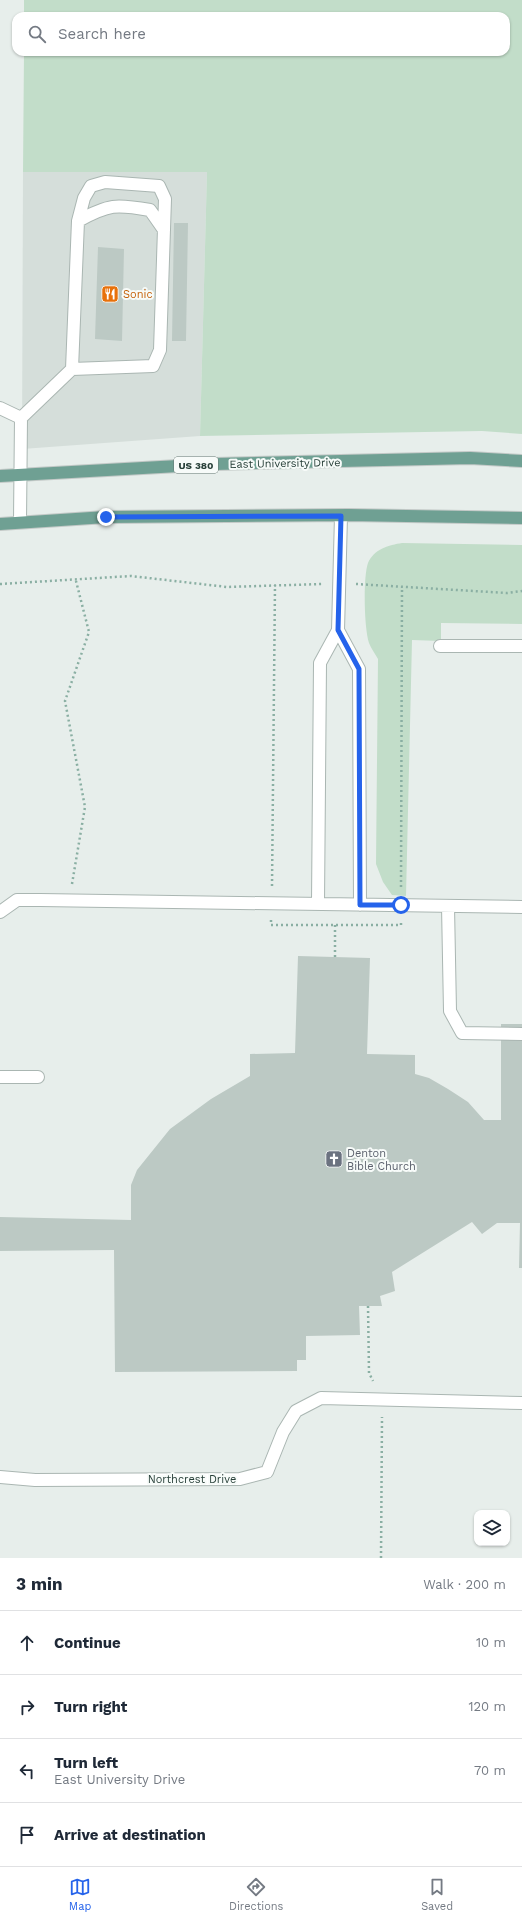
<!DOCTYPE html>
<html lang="en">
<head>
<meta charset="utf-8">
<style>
	:root { --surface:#fff; --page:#f2f2f3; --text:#1f2937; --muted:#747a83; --line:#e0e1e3; --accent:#2563eb }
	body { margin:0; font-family:"Work Sans",sans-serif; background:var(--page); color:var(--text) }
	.controls { position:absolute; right:12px; bottom:12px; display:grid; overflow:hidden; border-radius:8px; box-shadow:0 1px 3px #0004 }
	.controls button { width:36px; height:36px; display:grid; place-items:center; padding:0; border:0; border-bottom:1px solid var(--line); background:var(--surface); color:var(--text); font:20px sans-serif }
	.stop { position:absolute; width:12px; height:12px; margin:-9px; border:3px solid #2563eb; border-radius:50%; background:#fff }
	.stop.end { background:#2563eb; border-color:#fff; box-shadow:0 1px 4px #0008 }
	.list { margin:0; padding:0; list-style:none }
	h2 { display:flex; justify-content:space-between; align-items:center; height:52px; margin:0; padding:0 16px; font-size:17px }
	h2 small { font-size:13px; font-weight:400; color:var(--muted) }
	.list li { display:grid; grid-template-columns:26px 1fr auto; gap:12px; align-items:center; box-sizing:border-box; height:64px; padding:0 16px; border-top:1px solid var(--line) }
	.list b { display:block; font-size:15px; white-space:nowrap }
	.list p { margin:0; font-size:13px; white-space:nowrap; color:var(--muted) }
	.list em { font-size:13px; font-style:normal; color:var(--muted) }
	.icon { flex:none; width:22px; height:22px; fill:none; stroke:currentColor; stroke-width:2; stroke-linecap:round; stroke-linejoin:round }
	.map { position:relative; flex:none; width:522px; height:1558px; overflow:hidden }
	.search { position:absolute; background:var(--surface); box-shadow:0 1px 3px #0004; left:12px; right:12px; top:12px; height:44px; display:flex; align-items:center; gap:10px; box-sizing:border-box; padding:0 14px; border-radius:12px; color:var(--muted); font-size:15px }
	.sheet { height:308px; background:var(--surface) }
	nav { display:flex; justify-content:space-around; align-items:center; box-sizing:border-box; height:56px; border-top:1px solid var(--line); background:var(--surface); font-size:11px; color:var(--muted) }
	nav a { display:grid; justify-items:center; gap:2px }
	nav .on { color:var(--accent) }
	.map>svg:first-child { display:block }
	.built { fill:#d5deda }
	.green { fill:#c2ddc9 }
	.building { fill:#bcc9c4 }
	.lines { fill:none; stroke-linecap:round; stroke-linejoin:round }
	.minor-casing { stroke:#aab6b2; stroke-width:14 }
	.major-casing { stroke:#c3c9c7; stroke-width:14 }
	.path { stroke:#8aafa3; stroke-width:2.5; stroke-dasharray:2 3; stroke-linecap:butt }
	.minor { stroke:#fff; stroke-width:12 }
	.major { stroke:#6fa093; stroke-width:12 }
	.route { stroke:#2563eb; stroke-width:5 }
	.labels { text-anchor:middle; stroke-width:4; stroke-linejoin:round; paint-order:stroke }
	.shield { fill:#f7fbf9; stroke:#657772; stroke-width:1 }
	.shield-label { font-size:10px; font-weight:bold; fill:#273f38 }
	.food-label { font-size:11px; fill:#c56008; stroke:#f7fbf9; text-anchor:start }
	.street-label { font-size:11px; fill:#273f38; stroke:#f7fbf9 }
	.worship-label { font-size:11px; fill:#5b616d; stroke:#f7fbf9; text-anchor:start }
</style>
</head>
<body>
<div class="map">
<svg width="522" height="1558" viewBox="0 0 522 1558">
	<rect width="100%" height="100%" fill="#e7eeeb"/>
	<path class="built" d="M23 172H207L200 436 22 449Z"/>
	<path class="green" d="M24 0H522V434L482 431 200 436 207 172H23L24 52H506V16H24Z
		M402 543 522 545V624L441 623V641L412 640 406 896 392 895 383 882 376 864 378 659C375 654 371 648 369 643 364 628 363 577 368 563 374 549 389 545 402 543Z"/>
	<path class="building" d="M174 223H188L186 341H172Z
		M98 247 124 249 122 341 95 339Z
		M298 956 370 958 367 1054 415 1055V1074L429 1078 448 1089 468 1102 484 1120H501V1024H522V1268H519L520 1223H497L482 1234 472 1222 392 1272 395 1291 380 1296 382 1306H359L360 1335 306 1336V1360H297V1371L115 1372 114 1250 0 1251V1217L131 1220V1185L137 1170 170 1129 211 1099 250 1076V1054L295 1053Z"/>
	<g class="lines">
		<defs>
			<path id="minor" d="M78 221C109 204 116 204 150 210L164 230
				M0 408 21 418
				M20 521 21 418 72 369 153 366 160 350 165 199 159 186 105 182 91 186 84 198 78 221 72 369
				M338 630 359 669 360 905
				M440 646H522
				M318 904 320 663 338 630 341 516
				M448 906 450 1011 462 1033 522 1034
				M0 912 17 900H40L522 907
				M0 1077H38
				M0 1477 35 1480 240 1479 267 1472 283 1432 296 1411 321 1398 522 1403"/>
			<path id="major" d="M0 476 214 464 470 458 522 461
				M0 524 106 517 348 515 522 518"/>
		</defs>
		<use href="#minor" class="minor-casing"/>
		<use href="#major" class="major-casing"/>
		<path class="path" d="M0 584 131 576 227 587 323 584
			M356 584 507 593 522 591
			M72 884 85 807 65 701 89 632 76 581
			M272 886 275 585
			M401 887 402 587
			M271 920V925H401V923
			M335 925V957
			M368 1306 369 1373 373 1381
			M381 1558 382 1417"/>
		<use href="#minor" class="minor"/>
		<use href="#major" class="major"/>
	</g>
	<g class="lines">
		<path class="route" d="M106 517 341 516 338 630 359 669 360 905H401"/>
	</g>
	<defs>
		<symbol id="restaurant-square" viewBox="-11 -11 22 22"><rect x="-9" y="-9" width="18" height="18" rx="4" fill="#e8710a" stroke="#f7fbf9"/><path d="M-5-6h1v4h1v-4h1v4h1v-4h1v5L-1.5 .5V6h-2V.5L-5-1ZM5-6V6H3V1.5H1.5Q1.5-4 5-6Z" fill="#fff"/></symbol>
		<symbol id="church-square" viewBox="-11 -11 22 22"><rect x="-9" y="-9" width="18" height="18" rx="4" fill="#6b7280" stroke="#f7fbf9"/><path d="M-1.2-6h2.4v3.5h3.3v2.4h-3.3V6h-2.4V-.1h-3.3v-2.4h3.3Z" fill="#fff"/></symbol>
	</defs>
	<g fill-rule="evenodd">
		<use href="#restaurant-square" x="100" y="284" width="20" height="20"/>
		<use href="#church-square" x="324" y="1149" width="20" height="20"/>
	</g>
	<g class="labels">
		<rect class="shield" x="174" y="457" width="44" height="16" rx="3"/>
		<g class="shield-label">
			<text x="196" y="469">US 380</text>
		</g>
		<g class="food-label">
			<text x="123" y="298">Sonic</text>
		</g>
		<g class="street-label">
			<text transform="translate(285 463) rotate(-1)" y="4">East University Drive</text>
			<text x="192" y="1483">Northcrest Drive</text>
		</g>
		<g class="worship-label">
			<text x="347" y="1157">Denton<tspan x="347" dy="13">Bible Church</tspan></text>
		</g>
	</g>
</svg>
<div class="controls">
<button><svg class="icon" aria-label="layers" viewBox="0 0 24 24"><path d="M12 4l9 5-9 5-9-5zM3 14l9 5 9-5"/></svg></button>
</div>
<div class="stop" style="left:401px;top:905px"></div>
<div class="stop end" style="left:106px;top:517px"></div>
<div class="search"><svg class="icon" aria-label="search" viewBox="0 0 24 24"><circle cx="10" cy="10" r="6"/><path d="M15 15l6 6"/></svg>Search here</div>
</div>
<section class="sheet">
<h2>3 min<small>Walk · 200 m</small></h2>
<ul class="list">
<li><svg class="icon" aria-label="ahead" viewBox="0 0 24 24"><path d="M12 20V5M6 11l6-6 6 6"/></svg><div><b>Continue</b></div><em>10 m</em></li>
<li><svg class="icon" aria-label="right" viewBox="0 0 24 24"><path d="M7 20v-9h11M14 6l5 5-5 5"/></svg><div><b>Turn right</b></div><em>120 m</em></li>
<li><svg class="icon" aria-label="left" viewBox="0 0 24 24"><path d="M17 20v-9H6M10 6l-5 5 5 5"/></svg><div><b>Turn left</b><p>East University Drive</p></div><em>70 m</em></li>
<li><svg class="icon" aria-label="arrive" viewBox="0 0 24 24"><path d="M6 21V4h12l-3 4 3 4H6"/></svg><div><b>Arrive at destination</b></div></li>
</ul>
</section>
<nav>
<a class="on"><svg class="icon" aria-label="map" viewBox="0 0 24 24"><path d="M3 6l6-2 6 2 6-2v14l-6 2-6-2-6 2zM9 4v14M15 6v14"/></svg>Map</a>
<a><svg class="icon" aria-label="directions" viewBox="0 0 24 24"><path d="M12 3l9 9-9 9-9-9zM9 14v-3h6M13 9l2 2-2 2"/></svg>Directions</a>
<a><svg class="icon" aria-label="saved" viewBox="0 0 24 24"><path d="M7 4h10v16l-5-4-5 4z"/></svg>Saved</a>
</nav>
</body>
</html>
